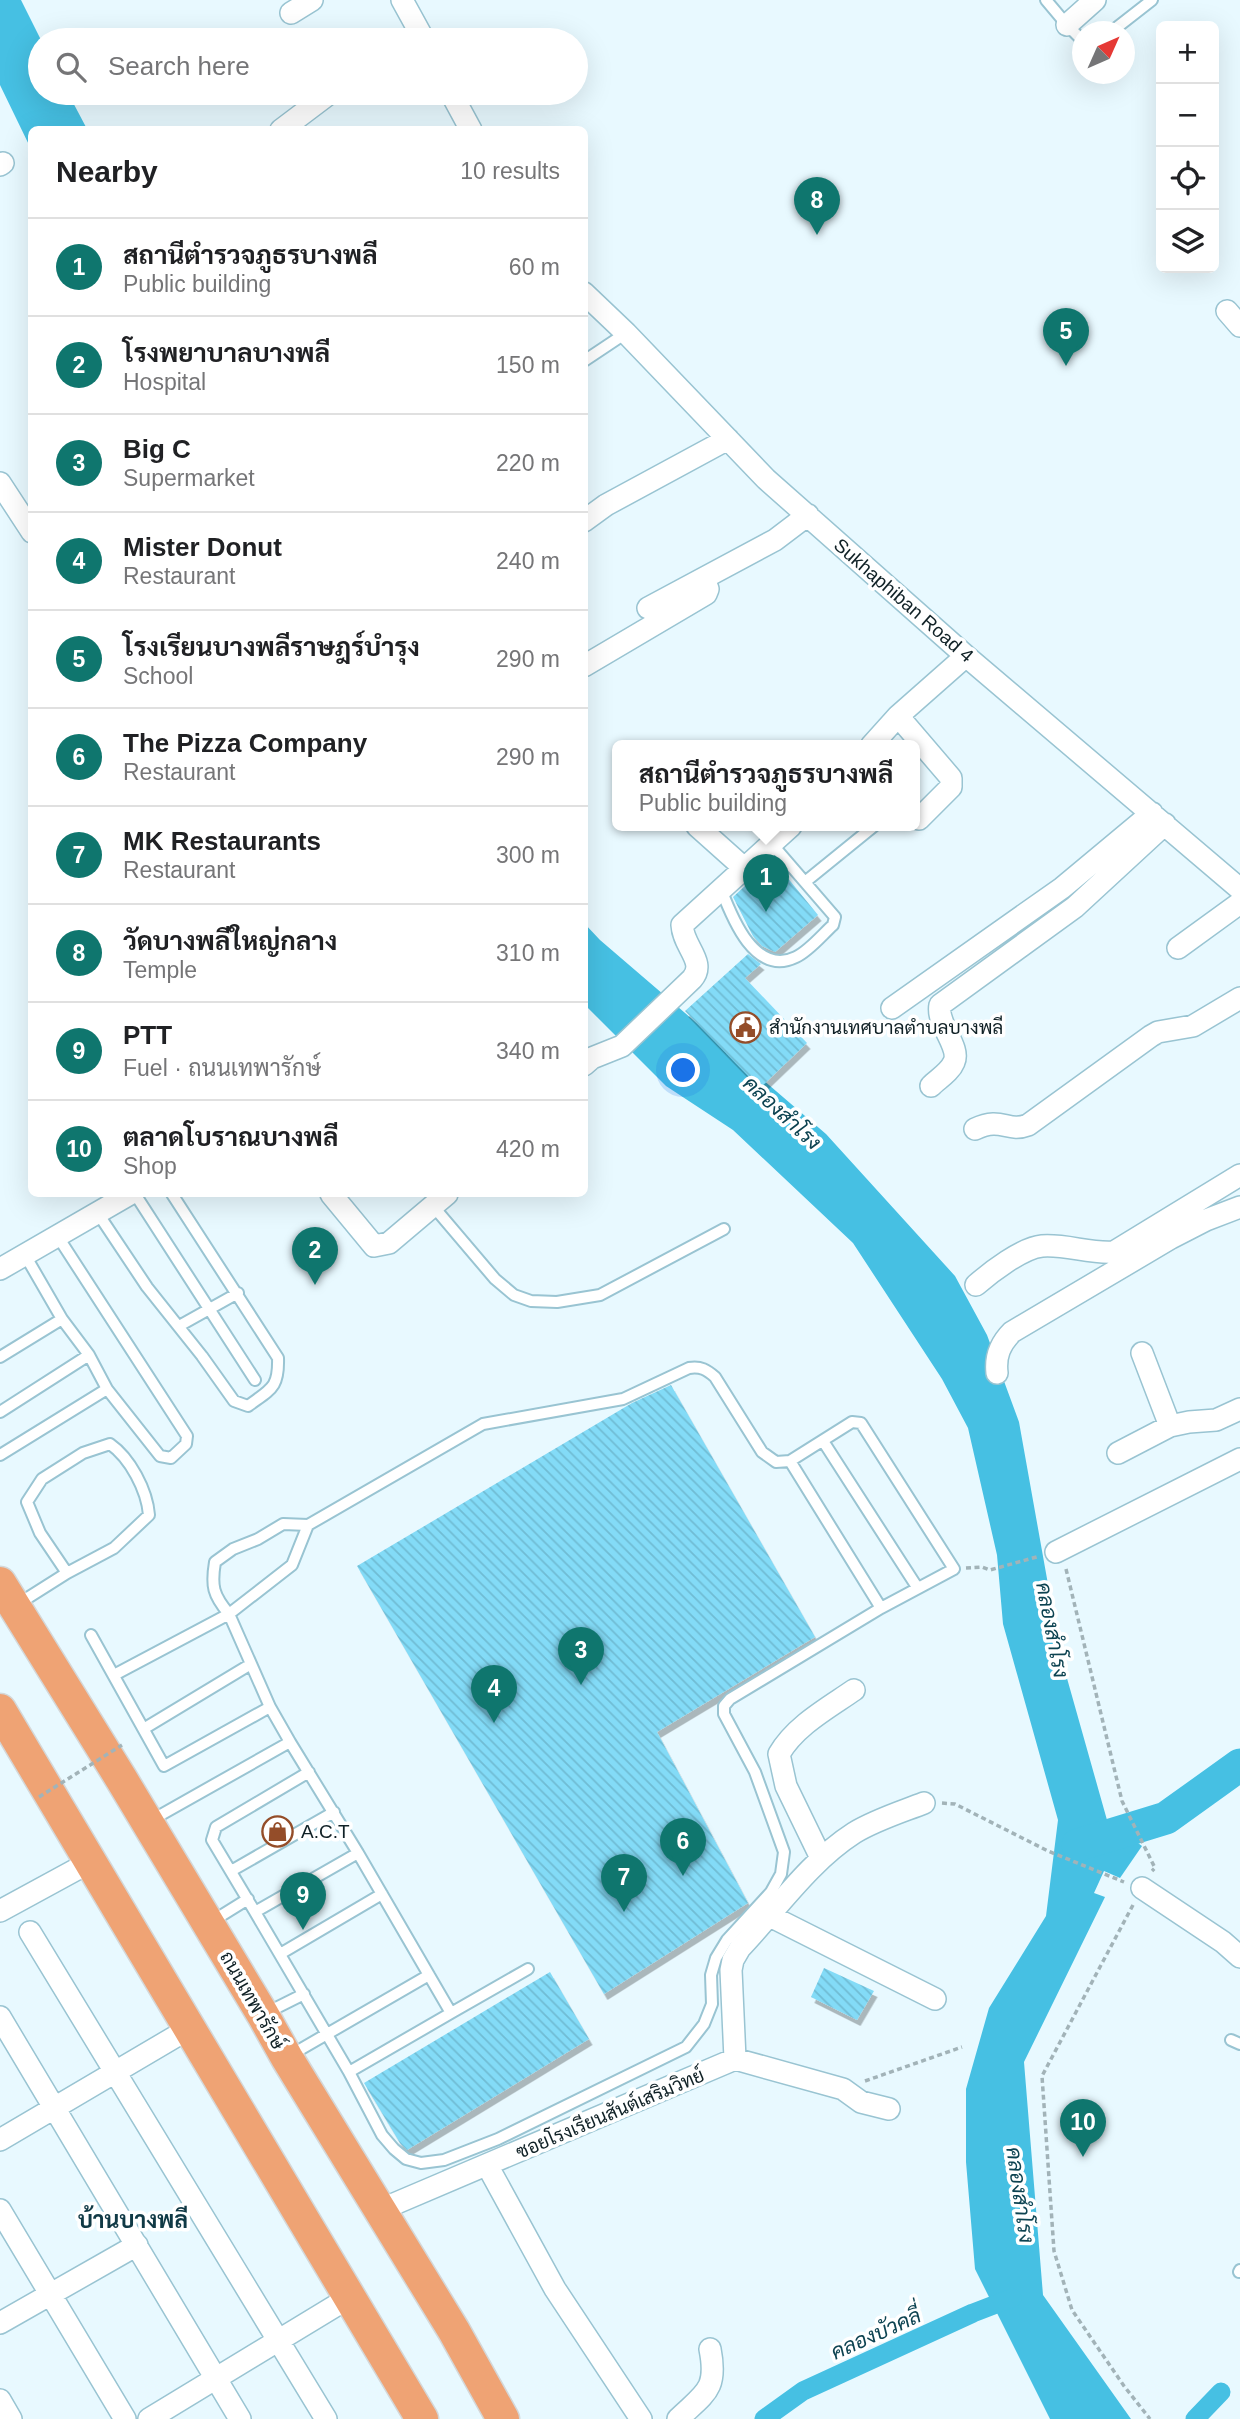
<!DOCTYPE html>
<html lang="en">
<head>
<meta charset="utf-8">
<style>
	:root { --surface:#fff; --page:#f2f2f2; --text:#202124; --muted:#757577; --line:#e0e0e0; --accent:#0f766e }
	body { margin:0; font-family:Helvetica,Sarabun,sans-serif; background:var(--page); color:var(--text) }
	.controls { position:absolute; right:21px; top:21px; display:grid; overflow:hidden; border-radius:10px; box-shadow:0 7px 28px #0002 }
	.controls button { width:63px; height:63px; display:grid; place-items:center; padding:0; border:0; border-bottom:2px solid var(--line); background:var(--surface); color:var(--text); font:35px sans-serif }
	.compass { position:absolute; left:1072px; top:21px; width:63px; height:63px; border-radius:50%; background:var(--surface); box-shadow:0 7px 28px #0002; rotate:45deg }
	.you { position:absolute; left:684px; top:1071px; width:24px; height:24px; margin:-18px; border:5px solid #fff; border-radius:50%; background:#1a73e8; box-shadow:0 0 0 10px #1a73e833 }
	.badge { display:grid; place-items:center; width:46px; height:46px; border-radius:50%; background:var(--accent); color:#fff; font-size:23px; font-weight:700 }
	.pin { position:absolute; translate:-50% -58px; filter:drop-shadow(0 2px 4px #0008) }
	.pin::after { content:''; position:absolute; top:37px; width:24px; height:21px; background:inherit; clip-path:polygon(0 0,100% 0,50% 100%) }
	.popup { position:absolute; left:612px; top:740px; width:308px; height:91px; box-sizing:border-box; display:grid; place-content:center; border-radius:10px; background:var(--surface); filter:drop-shadow(0 2px 5px #0005); font-size:23px; white-space:nowrap; color:var(--muted) }
	.popup b { font-size:26px; color:var(--text) }
	.popup::after { content:''; position:absolute; left:50%; top:100%; margin-left:-14px; border:14px solid transparent; border-top-color:var(--surface) }
	.list { margin:0; padding:0; list-style:none }
	h2 { display:flex; justify-content:space-between; align-items:center; height:91px; margin:0; padding:0 28px; font-size:30px }
	h2 small { font-size:23px; font-weight:400; color:var(--muted) }
	.list li { display:grid; grid-template-columns:46px 1fr auto; gap:21px; align-items:center; box-sizing:border-box; height:98px; padding:0 28px; border-top:2px solid var(--line) }
	.list b { display:block; font-size:26px; white-space:nowrap }
	.list p { margin:0; font-size:23px; white-space:nowrap; color:var(--muted) }
	.list em { font-size:23px; font-style:normal; color:var(--muted) }
	.icon { flex:none; width:38px; height:38px; fill:none; stroke:currentColor; stroke-width:2; stroke-linecap:round; stroke-linejoin:round }
	.map { position:relative; flex:none; width:1240px; height:2419px; overflow:hidden }
	.search { position:absolute; background:var(--surface); box-shadow:0 7px 28px #0002; left:28px; top:28px; width:560px; height:77px; display:flex; align-items:center; gap:18px; box-sizing:border-box; padding:0 24px; border-radius:38px; color:var(--muted); font-size:26px }
	.panel { position:absolute; background:var(--surface); box-shadow:0 7px 28px #0002; left:28px; top:126px; width:560px; height:1071px; border-radius:10px }
	.map>svg:first-child { display:block }
	.water { fill:#46c0e3 }
	.lines { fill:none; stroke-linecap:round; stroke-linejoin:round }
	.canal { stroke:#46c0e3; stroke-width:19 }
	.river { stroke:#46c0e3; stroke-width:33 }
	.building { fill:url(#building-back-hatch); filter:url(#shadow) }
	.lane-casing { stroke:#99c4d2; stroke-width:14 }
	.street-casing { stroke:#99c4d2; stroke-width:24 }
	.primary-casing { stroke:#d4d7d8; stroke-width:35 }
	.path { stroke:#a2b3b8; stroke-width:3.5; stroke-dasharray:5 3.5; stroke-linecap:butt }
	.lane { stroke:#fff; stroke-width:10 }
	.street { stroke:#fff; stroke-width:21 }
	.primary { stroke:#efa374; stroke-width:32 }
	.path-bridge { stroke:#a2b3b8; stroke-width:3.5; stroke-dasharray:5 3.5; stroke-linecap:butt }
	.labels { text-anchor:middle; stroke-width:7; stroke-linejoin:round; paint-order:stroke }
	.street-label { font-size:19px; fill:#102126; stroke:#fff }
	.poi-label { font-size:19px; fill:#102126; stroke:#fff; text-anchor:start }
	.water-label { font-size:21px; font-style:italic; fill:#0d4351; stroke:#fff }
	.quarter-label { font-size:23px; font-weight:bold; fill:#103945; stroke:#fff }
</style>
</head>
<body>
<div class="map">
<svg width="1240" height="2419" viewBox="0 0 1240 2419">
	<defs>
		<pattern id="building-back-hatch" width="6" height="6" patternUnits="userSpaceOnUse" patternTransform="scale(1.75)"><rect width="6" height="6" fill="#83dbf7"/><path d="M-1 5l2 2M0 0l6 6M5-1l2 2" fill="none" stroke="#70bcd4"/></pattern>
		<filter id="shadow"><feDropShadow dx="3.5" dy="6" stdDeviation="0" flood-color="#0004"/></filter>
	</defs>
	<rect width="100%" height="100%" fill="#e8f9ff"/>
	<path class="water" d="M0 0H21L41 40 40 93H68L87 129 32 130 31 149 0 85Z
		M584 923 600 940 826 1134 955 1276 987 1335 1019 1422 1061 1657 1107 1820 1142 1846 1120 1878 1104 1871 1094 1893 1105 1897 1024 2062 1043 2295 1131 2419H1050L975 2269 966 2162V2089L989 2008 1046 1916 1058 1820 1003 1624 997 1555 968 1428 942 1379 853 1243 733 1130 666 1086 585 1005Z"/>
	<g class="lines">
		<path class="canal" d="M764 2419 803 2391 973 2313 1012 2298
			M1195 2419 1221 2392"/>
		<path class="river" d="M1078 1845 1166 1818 1240 1765"/>
	</g>
	<path class="building" d="M773 860 818 915 775 952 762 946 753 936 733 897Z
		M748 954 761 964 745 978 807 1043 760 1088 685 1011Z
		M671 1385 815 1637 657 1732 748 1903 604 1994 357 1566 632 1403Z
		M824 1968 874 1991 857 2020 811 1997Z
		M550 1972 589 2039 407 2150 400 2143 364 2083Z"/>
	<g class="lines">
		<defs>
			<path id="lane" d="M1046 0 1067 25 1082 40
				M1111 32 1152 0
				M584 361 626 333
				M805 882 874 826
				M721 889C732 918 755 977 796 957 809 951 822 935 833 925L835 917 772 844
				M135 1194 255 1380
				M433 1206 495 1279 514 1295 531 1301 557 1302 600 1295 724 1229
				M97 1212 147 1287 202 1356 234 1401 248 1406C271 1389 279 1388 278 1358L172 1194
				M62 1243 187 1436 186 1444 171 1458 160 1456 107 1389 89 1355
				M179 1326 238 1293
				M0 1357 62 1319
				M0 1412 89 1355 62 1319 25 1255
				M823 1441 917 1587
				M0 1455 107 1389
				M790 1461 852 1422 861 1423 954 1569 881 1608
				M18 1604 67 1573 114 1548 149 1515C147 1490 130 1458 110 1444L83 1453 42 1479 27 1502 40 1533 67 1573
				M91 1635 164 1766 270 1707
				M114 1675 229 1614C213 1595 211 1586 215 1562L233 1549 258 1539 283 1524 308 1525
				M145 1728 251 1664
				M309 1772 216 1827 212 1840 255 1912 358 1853
				M150 1821 290 1742 270 1707 229 1614 292 1565 308 1525 483 1424 623 1399 689 1368C701 1366 707 1370 715 1377L762 1452 776 1462 790 1461 881 1608 730 1699 724 1706V1714L755 1772 784 1852 781 1874 771 1892 727 1940 716 1958 711 1975 712 2004 704 2024 686 2047 498 2139 444 2160 421 2163 406 2159 394 2149 382 2135 349 2072 451 2013 358 1853 290 1742
				M231 1871 334 1812
				M255 1912 349 2072
				M211 1922 248 1899
				M280 1954 382 1894
				M266 2013 304 1994
				M451 2013 528 1969
				M1231 2040 1240 2044
				M289 2056 429 1975
				M1239 2272 1240 2270"/>
			<path id="street" d="M402 0 424 40
				M291 13 312 0
				M1067 25 1095 0
				M451 93 471 130
				M281 130 330 93
				M0 165 3 163
				M584 293 626 333 766 479 966 656 1240 889
				M1227 311 1240 326
				M0 483 32 532
				M584 521 606 505 728 439
				M648 608 775 540 808 515
				M584 666 706 594 708 589 704 578
				M898 716 951 778V787L919 819
				M871 746 898 716 966 656
				M697 826 744 868
				M1178 948 1240 903
				M892 1008 1062 888 1152 813
				M584 1065 592 1058 622 1046 692 979C707 962 683 947 682 925L791 826
				M931 1086C938 1079 950 1072 954 1062 961 1047 936 1024 940 1005L1075 907 1165 824
				M975 1129C1002 1116 1007 1133 1028 1125L1151 1036 1158 1032 1193 1026 1240 998
				M331 1194 374 1246 389 1243 447 1194
				M0 1269 130 1194
				M976 1285C991 1272 1022 1248 1042 1246 1066 1244 1090 1254 1114 1252L1240 1175
				M1142 1353 1170 1426
				M997 1373C995 1356 1000 1344 1012 1332L1171 1238 1206 1220 1240 1207
				M1118 1453 1170 1426 1189 1422 1216 1420 1240 1409
				M1056 1552 1240 1459
				M821 1858 786 1786 779 1754C795 1726 828 1708 854 1690
				M1142 1888 1223 1942 1240 1957
				M0 1911 90 1862
				M770 1916 935 1999
				M30 1932 326 2419
				M0 2017 240 2419
				M735 2059 731 1970 733 1960 740 1948C777 1909 809 1862 854 1833 875 1820 901 1812 924 1803
				M0 2140 190 2028
				M487 2165 555 2289 641 2419
				M0 2210 125 2419
				M380 2210 735 2059 843 2089 861 2102 889 2109
				M0 2323 137 2245
				M0 2400 11 2419
				M149 2419 350 2297
				M678 2419C705 2393 718 2390 710 2349"/>
			<path id="primary" d="M0 1583 122 1780 263 2015 287 2058 454 2331 503 2419
				M0 1710 422 2419"/>
		</defs>
		<use href="#lane" class="lane-casing"/>
		<use href="#street" class="street-casing"/>
		<use href="#primary" class="primary-casing"/>
		<path class="path" d="M966 1568 982 1567 990 1570 1040 1556
			M1066 1569 1122 1801 1155 1868 1152 1871
			M942 1803 955 1804 1048 1851 1124 1882
			M1133 1905 1042 2076 1054 2251 1072 2310 1124 2386 1150 2419
			M865 2081 962 2047"/>
		<use href="#lane" class="lane"/>
		<use href="#street" class="street"/>
		<use href="#primary" class="primary"/>
		<path class="path-bridge" d="M39 1797 122 1745"/>
	</g>
	<defs>
		<symbol id="civic-ring" viewBox="-11 -11 22 22"><circle r="9.5" fill="#fff" stroke="#944d29" stroke-width="1.5"/><path d="M-.6-6.5H3V-4.5H.6V-3L4-1V1h2V6H-6V1h2V-1L-.6-3ZM-1.2 2.5V6h2.4V2.5Z" fill="#944d29"/></symbol>
		<symbol id="shop-ring" viewBox="-11 -11 22 22"><circle r="9.5" fill="#fff" stroke="#944d29" stroke-width="1.5"/><path d="M-5-2.5h2.3a2.7 3.5 0 0 1 5.4 0H5L5.5 6h-11ZM-1.5-2.5h3a1.5 2.3 0 0 0-3 0Z" fill="#944d29"/></symbol>
	</defs>
	<g fill-rule="evenodd">
		<use href="#civic-ring" x="728" y="1010" width="35" height="35"/>
		<use href="#shop-ring" x="260" y="1814" width="35" height="35"/>
	</g>
	<g class="labels">
		<g class="street-label">
			<text transform="translate(904 600) rotate(41)" y="7">Sukhaphiban Road 4</text>
			<text transform="translate(253 2000) rotate(60)" y="7">ถนนเทพารักษ์</text>
			<text transform="translate(610 2113) rotate(-23)" y="7">ซอยโรงเรียนสันต์เสริมวิทย์</text>
		</g>
		<g class="poi-label">
			<text x="769" y="1034">สำนักงานเทศบาลตำบลบางพลี</text>
			<text x="301" y="1838">A.C.T</text>
		</g>
		<g class="water-label">
			<text transform="translate(782 1113) rotate(43)" y="7">คลองสำโรง</text>
			<text transform="translate(1052 1630) rotate(79)" y="7">คลองสำโรง</text>
			<text transform="translate(1020 2195) rotate(82)" y="7">คลองสำโรง</text>
			<text transform="translate(876 2334) rotate(-24)" y="7">คลองบัวคลี่</text>
		</g>
		<g class="quarter-label">
			<text x="133" y="2228">บ้านบางพลี</text>
		</g>
	</g>
</svg>
<div class="controls">
<button>+</button>
<button>−</button>
<button><svg class="icon" aria-label="locate" viewBox="0 0 24 24"><circle cx="12" cy="12" r="6"/><path d="M12 2v4M12 18v4M2 12h4M18 12h4"/></svg></button>
<button><svg class="icon" aria-label="layers" viewBox="0 0 24 24"><path d="M12 4l9 5-9 5-9-5zM3 14l9 5 9-5"/></svg></button>
</div>
<svg class="compass" viewBox="-18 -18 36 36"><path d="M0-13l5 13h-10z" fill="#e53935"/><path d="M0 13l5-13h-10z" fill="#757577"/></svg>
<div class="you"></div>
<div class="pin badge" style="left:766px;top:912px">1</div>
<div class="popup"><b>สถานีตำรวจภูธรบางพลี</b>Public building</div>
<div class="pin badge" style="left:315px;top:1285px">2</div>
<div class="pin badge" style="left:581px;top:1685px">3</div>
<div class="pin badge" style="left:494px;top:1723px">4</div>
<div class="pin badge" style="left:1066px;top:366px">5</div>
<div class="pin badge" style="left:683px;top:1876px">6</div>
<div class="pin badge" style="left:624px;top:1912px">7</div>
<div class="pin badge" style="left:817px;top:235px">8</div>
<div class="pin badge" style="left:303px;top:1930px">9</div>
<div class="pin badge" style="left:1083px;top:2157px">10</div>
<div class="search"><svg class="icon" aria-label="search" viewBox="0 0 24 24"><circle cx="10" cy="10" r="6"/><path d="M15 15l6 6"/></svg>Search here</div>
<section class="panel">
<h2>Nearby<small>10 results</small></h2>
<ul class="list">
<li><span class="badge">1</span><div><b>สถานีตำรวจภูธรบางพลี</b><p>Public building</p></div><em>60 m</em></li>
<li><span class="badge">2</span><div><b>โรงพยาบาลบางพลี</b><p>Hospital</p></div><em>150 m</em></li>
<li><span class="badge">3</span><div><b>Big C</b><p>Supermarket</p></div><em>220 m</em></li>
<li><span class="badge">4</span><div><b>Mister Donut</b><p>Restaurant</p></div><em>240 m</em></li>
<li><span class="badge">5</span><div><b>โรงเรียนบางพลีราษฎร์บำรุง</b><p>School</p></div><em>290 m</em></li>
<li><span class="badge">6</span><div><b>The Pizza Company</b><p>Restaurant</p></div><em>290 m</em></li>
<li><span class="badge">7</span><div><b>MK Restaurants</b><p>Restaurant</p></div><em>300 m</em></li>
<li><span class="badge">8</span><div><b>วัดบางพลีใหญ่กลาง</b><p>Temple</p></div><em>310 m</em></li>
<li><span class="badge">9</span><div><b>PTT</b><p>Fuel · ถนนเทพารักษ์</p></div><em>340 m</em></li>
<li><span class="badge">10</span><div><b>ตลาดโบราณบางพลี</b><p>Shop</p></div><em>420 m</em></li>
</ul>
</section>
</div>
</body>
</html>
